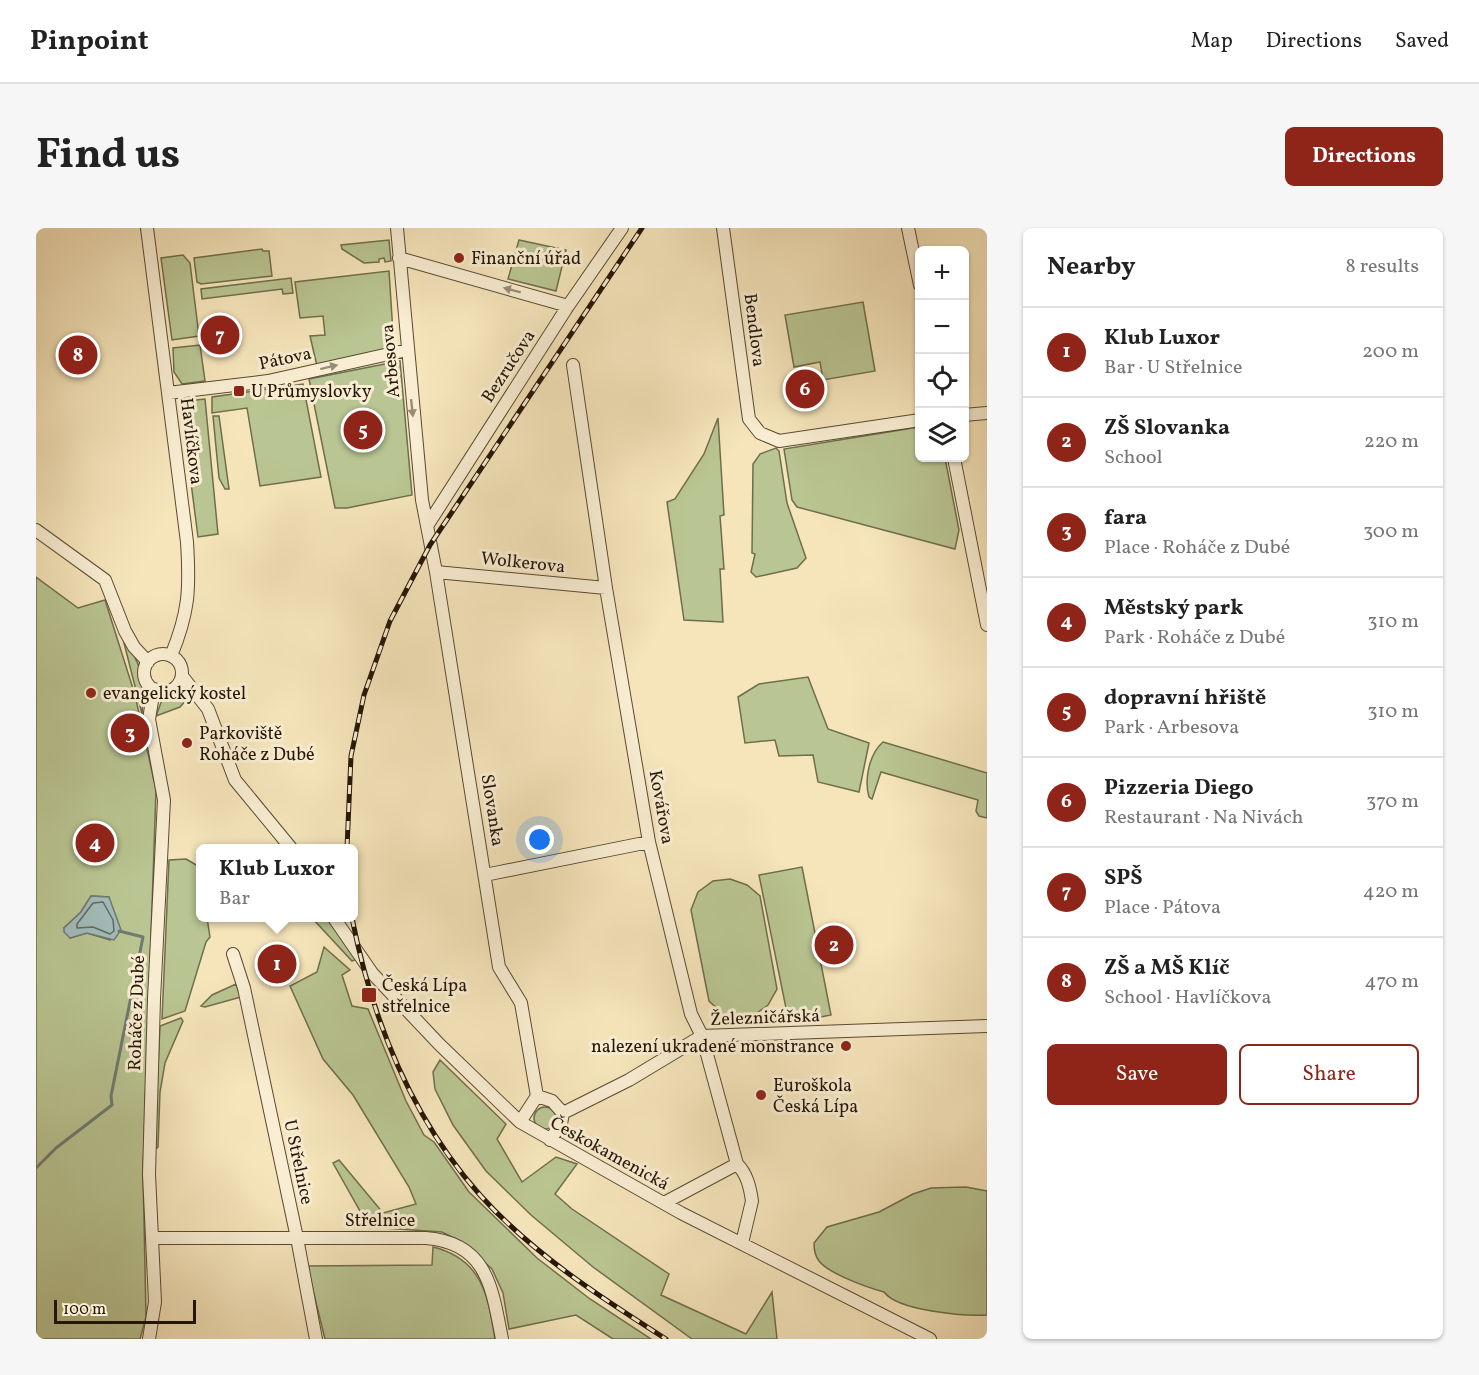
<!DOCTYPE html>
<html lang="en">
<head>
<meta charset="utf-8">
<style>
	:root { --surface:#fff; --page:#f6f6f6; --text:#222; --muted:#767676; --line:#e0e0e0; --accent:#8f2418 }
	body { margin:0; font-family:Vollkorn,serif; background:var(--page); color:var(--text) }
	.controls { position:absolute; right:18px; top:18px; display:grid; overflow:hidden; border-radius:9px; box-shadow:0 2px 4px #0004 }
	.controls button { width:54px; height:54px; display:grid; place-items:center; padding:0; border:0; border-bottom:2px solid var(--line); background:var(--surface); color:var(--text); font:30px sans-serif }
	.scale { position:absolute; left:18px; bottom:15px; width:142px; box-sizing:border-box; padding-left:6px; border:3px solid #251606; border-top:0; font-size:16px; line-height:21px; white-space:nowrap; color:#251606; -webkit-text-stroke:4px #f9eed3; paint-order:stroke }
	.you { position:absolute; left:504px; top:612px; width:21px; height:21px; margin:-15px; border:4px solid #fff; border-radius:50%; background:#1a73e8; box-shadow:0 0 0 9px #1a73e833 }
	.badge { display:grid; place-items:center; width:39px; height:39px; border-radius:50%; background:var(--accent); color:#fff; font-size:20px; font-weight:700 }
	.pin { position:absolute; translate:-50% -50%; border:3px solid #fff; box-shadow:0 2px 6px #0006 }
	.popup { position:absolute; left:160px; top:616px; width:162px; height:78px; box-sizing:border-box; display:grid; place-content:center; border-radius:9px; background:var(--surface); filter:drop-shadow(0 2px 4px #0005); font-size:20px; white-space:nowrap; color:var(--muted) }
	.popup b { font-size:22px; color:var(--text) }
	.popup::after { content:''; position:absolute; left:50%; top:100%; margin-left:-12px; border:12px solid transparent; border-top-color:var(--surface) }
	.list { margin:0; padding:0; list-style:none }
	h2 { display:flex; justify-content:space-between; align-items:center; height:78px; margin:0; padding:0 24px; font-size:26px }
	h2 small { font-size:20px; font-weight:400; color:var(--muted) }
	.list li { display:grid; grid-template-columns:39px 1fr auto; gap:18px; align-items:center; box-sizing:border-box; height:90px; padding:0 24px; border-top:2px solid var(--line) }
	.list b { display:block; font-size:22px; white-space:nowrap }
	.list p { margin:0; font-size:20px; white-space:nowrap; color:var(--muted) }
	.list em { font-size:20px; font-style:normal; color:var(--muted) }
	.actions { display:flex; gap:12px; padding:18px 24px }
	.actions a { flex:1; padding:14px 0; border:2px solid var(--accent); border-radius:9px; text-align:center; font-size:21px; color:var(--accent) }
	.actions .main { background:var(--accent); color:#fff }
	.icon { flex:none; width:33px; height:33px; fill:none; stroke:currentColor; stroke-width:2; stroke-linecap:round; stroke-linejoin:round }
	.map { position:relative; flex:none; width:951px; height:1111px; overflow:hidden; border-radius:9px }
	header { display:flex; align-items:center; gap:36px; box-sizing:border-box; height:84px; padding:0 30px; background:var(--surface); border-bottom:2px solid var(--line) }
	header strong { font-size:28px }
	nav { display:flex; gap:33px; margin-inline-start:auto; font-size:21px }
	.intro { display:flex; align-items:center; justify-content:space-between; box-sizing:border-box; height:144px; padding:0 36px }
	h1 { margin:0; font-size:42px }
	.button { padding:15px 27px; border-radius:9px; background:var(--accent); color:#fff; font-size:21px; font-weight:700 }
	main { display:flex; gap:36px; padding:0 36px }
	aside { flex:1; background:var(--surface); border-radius:9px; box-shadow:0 2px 4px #0004 }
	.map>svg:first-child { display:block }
	.green { fill:#b9c592; stroke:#6f6e4c; stroke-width:1.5; fill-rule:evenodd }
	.water { fill:#a1bcba; stroke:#6f7a72; stroke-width:1.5 }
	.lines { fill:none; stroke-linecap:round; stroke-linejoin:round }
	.shore { stroke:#636960; stroke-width:1.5 }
	.stream { stroke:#6f7a72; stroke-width:3 }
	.minor-casing { stroke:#594a33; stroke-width:14 }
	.minor { stroke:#f9eed3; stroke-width:12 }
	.rail-casing { stroke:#251606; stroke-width:5 }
	.rail { stroke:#f9eed3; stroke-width:3; stroke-dasharray:9; stroke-linecap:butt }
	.oneway { fill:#9a8d77 }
	.poi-dot { fill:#8f2418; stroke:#f9eed3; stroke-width:2 }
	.labels { text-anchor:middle; stroke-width:6; stroke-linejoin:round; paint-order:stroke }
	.poi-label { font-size:18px; fill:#251606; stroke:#f9eed3; text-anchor:start }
	.street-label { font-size:18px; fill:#251606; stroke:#f9eed3 }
</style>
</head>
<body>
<header>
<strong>Pinpoint</strong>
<nav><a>Map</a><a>Directions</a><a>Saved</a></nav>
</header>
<div class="intro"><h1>Find us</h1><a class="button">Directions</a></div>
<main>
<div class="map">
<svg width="951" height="1111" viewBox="0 0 951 1111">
	<rect width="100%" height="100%" fill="#f6e5bb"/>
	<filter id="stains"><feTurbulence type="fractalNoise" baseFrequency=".00333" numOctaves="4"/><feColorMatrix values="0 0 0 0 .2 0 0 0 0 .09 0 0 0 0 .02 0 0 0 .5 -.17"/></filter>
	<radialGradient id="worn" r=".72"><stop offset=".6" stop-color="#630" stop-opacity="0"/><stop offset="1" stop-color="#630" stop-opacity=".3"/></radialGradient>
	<path class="green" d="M353 12 355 33 349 34 348 30 343 31V34L328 35 306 21 305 17Z
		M483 12 530 22 520 63 472 51Z
		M226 21 227 23H233L236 48 165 56 161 54 158 30Z
		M147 27 154 35 163 108 136 112 125 30Z
		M353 43 358 120 281 138 274 108 289 107 287 88 264 90 259 54Z
		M255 50 257 65 247 66 246 61 166 71 165 61Z
		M827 74 839 143 787 152 784 134 758 139 749 87Z
		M164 117 169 153 146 156 138 144 137 120Z
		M364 133 376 267 311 280H299L273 151Z
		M267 156 285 249 224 258 211 180 176 185V169Z
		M169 171 182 306 162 309 145 177 151 173Z
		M177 188H183L193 261H189L183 250Z
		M682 190 688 287 684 288 688 341H684L687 394 648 392 631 274 639 271 668 226Z
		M883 199 884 230H909L923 302 919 321 761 279 756 272 748 221Z
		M740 220 743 223 751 275 770 330 761 340 720 349 715 344 719 326 716 325 717 236 724 226Z
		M0 349 42 380 69 372 99 467 120 562 107 943 110 1089 104 1111H0ZM55 668 73 669 74 712 51 705 34 710 28 700 45 684Z
		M86 407C105 435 110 452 106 486Z
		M772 449 792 501 833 515 823 564 782 554 777 527 743 528 739 512 709 515 702 469 723 456Z
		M141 464 153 469 144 479 120 488 127 469Z
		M847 514 951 545V590L943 588 940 583 942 572 845 544 836 571 833 569C828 552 833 526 847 514Z
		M150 631 162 638 164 690H171L174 709 170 714 149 783 126 791 133 632Z
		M766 639 795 787 753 795 723 647Z
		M694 651 711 657 724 668 741 761 732 777 721 785 705 789 687 786 673 773 655 682 662 664 677 653Z
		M276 690H292L321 731 316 733Z
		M288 719 314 742 306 747 316 778 332 781 370 873 388 907 398 914 433 964 501 1030 554 1071 615 1111H577L540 1087 473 1101 467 1065 456 1041 426 1014 406 1004 333 999 297 935 303 932 347 985 380 976 373 959 317 867 287 831 254 758 281 744Z
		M200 756 205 769 169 779 165 778 176 767Z
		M145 790 147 793 129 835 124 864 122 919 118 922 124 798Z
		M404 832 470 896 461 911 486 954 520 929 541 936 519 966 536 981 633 1046 625 1067 710 1106 736 1064 741 1111H656L557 1039 495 987 450 943 417 897 399 861 397 844Z
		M498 890a11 11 0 1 1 22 0a11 11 0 1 1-22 0Z
		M930 959 951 963V1087C927 1088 862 1083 848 1064 833 1060 793 1046 783 1033 779 1028 778 1022 778 1015L791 999 843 984 877 966 895 960Z
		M397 1019C446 1031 452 1067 459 1111H289L271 1038 396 1037Z"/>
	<path class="water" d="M55 668 73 669 85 702 78 712 51 705 34 710 28 704V700L45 684Z"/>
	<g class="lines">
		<path class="shore" d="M67 674 77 692 78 703 74 706 57 699 41 700V696L57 675Z"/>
		<path class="stream" d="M0 940 20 920 76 877 75 868 107 709 83 703"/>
		<defs>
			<path id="minor" d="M111 0 151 314C154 362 153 384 135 428
				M361 0 386 272 400 344 463 739 485 775 501 868
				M687 0 713 191 724 205 743 213 884 192
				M872 0 884 57
				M363 30 532 78
				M537 137 570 360 613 614 655 786 666 808 701 936C711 946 714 959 716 973L706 1015
				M132 165 232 153 371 122
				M928 187 951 185
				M918 230 951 397
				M391 298 532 78 586 0
				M0 302 69 352 89 403 98 419 112 434
				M400 344 570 360
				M108 445a19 19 0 1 1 38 0a19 19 0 1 1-38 0Z
				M146 448 172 481 199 552 255 620
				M449 647 613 614
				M298 690 336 745 403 816 484 894 645 985 894 1111
				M501 868 516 873 527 885
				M527 885 593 852 666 808 951 798
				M484 894 501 868
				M514 912 525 896 527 885
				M628 975 701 936
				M116 1010H261L208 760 197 726
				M113 1111 119 1074 113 946 118 771 128 572 113 491 118 461
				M280 1111 261 1010H390C452 1015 456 1061 466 1111"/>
		</defs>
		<use href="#minor" class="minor-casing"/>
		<use href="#minor" class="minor"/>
		<defs>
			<path id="rail" d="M311 620 315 528 328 467 354 393 394 317 606 0
				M316 690C336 791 374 888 444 967 496 1025 564 1069 630 1111"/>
		</defs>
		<use href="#rail" class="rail-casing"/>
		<use href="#rail" class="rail"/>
	</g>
	<defs><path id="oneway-solid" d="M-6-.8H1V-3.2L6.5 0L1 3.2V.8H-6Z" transform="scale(1.5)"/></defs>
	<g class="oneway">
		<use href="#oneway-solid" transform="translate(476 62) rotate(-165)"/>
		<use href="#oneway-solid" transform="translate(293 139) rotate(-14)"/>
		<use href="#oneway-solid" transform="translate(376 180) rotate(84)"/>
	</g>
	<g class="poi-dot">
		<circle cx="423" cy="30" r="6"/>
		<rect x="197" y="157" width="12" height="12" rx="3"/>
		<circle cx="55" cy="465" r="6"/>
		<circle cx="151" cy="515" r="6"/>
		<rect x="325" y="759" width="16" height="16" rx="3"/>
		<circle cx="810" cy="818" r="6"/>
		<circle cx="725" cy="867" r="6"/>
	</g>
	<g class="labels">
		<g class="poi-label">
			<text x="435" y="36">Finanční úřad</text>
			<text x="215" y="169">U Průmyslovky</text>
			<text x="67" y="471">evangelický kostel</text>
			<text x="163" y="511">Parkoviště<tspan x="163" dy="21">Roháče z Dubé</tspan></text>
			<text x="346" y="763">Česká Lípa<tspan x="346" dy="21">střelnice</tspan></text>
			<text x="798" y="824" text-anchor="end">nalezení ukradené monstrance</text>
			<text x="737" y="863">Euroškola<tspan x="737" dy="21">Česká Lípa</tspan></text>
		</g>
		<g class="street-label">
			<text transform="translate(719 102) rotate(83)" y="6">Bendlova</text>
			<text transform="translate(249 130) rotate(-12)" y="6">Pátova</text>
			<text transform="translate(354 133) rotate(-95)" y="6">Arbesova</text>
			<text transform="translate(472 138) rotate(-57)" y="6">Bezručova</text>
			<text transform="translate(156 213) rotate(83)" y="6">Havlíčkova</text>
			<text transform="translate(487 334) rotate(6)" y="6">Wolkerova</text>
			<text transform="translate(626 579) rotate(80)" y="6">Kovářova</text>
			<text transform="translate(457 582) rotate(81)" y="6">Slovanka</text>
			<text transform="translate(100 785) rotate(-88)" y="6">Roháče z Dubé</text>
			<text transform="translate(729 789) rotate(-2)" y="6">Železničářská</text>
			<text transform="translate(574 925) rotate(29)" y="6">Českokamenická</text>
			<text transform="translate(263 934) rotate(78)" y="6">U Střelnice</text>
			<text x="344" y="998">Střelnice</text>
		</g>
	</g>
	<rect width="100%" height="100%" filter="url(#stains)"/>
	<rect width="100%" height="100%" fill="url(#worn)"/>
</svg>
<div class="controls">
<button>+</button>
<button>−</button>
<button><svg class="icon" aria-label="locate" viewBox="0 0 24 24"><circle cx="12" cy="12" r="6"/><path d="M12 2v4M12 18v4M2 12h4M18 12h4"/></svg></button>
<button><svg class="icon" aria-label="layers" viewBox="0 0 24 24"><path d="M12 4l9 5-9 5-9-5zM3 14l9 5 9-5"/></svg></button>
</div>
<div class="scale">100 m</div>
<div class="you"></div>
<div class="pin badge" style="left:241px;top:736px">1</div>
<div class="popup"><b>Klub Luxor</b>Bar</div>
<div class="pin badge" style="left:798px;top:717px">2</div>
<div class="pin badge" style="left:94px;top:505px">3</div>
<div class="pin badge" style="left:59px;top:615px">4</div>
<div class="pin badge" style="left:327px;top:202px">5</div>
<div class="pin badge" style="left:769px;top:161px">6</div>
<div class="pin badge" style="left:184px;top:107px">7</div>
<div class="pin badge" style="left:42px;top:127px">8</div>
</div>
<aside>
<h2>Nearby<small>8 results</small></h2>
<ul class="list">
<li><span class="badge">1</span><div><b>Klub Luxor</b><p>Bar · U Střelnice</p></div><em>200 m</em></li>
<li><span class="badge">2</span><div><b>ZŠ Slovanka</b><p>School</p></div><em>220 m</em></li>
<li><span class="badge">3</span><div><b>fara</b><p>Place · Roháče z Dubé</p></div><em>300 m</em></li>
<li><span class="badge">4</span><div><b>Městský park</b><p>Park · Roháče z Dubé</p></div><em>310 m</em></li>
<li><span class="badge">5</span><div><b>dopravní hřiště</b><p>Park · Arbesova</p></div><em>310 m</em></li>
<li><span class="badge">6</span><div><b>Pizzeria Diego</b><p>Restaurant · Na Nivách</p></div><em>370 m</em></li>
<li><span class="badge">7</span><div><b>SPŠ</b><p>Place · Pátova</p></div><em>420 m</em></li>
<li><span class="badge">8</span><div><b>ZŠ a MŠ Klíč</b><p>School · Havlíčkova</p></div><em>470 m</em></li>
</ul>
<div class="actions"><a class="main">Save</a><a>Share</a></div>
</aside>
</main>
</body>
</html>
